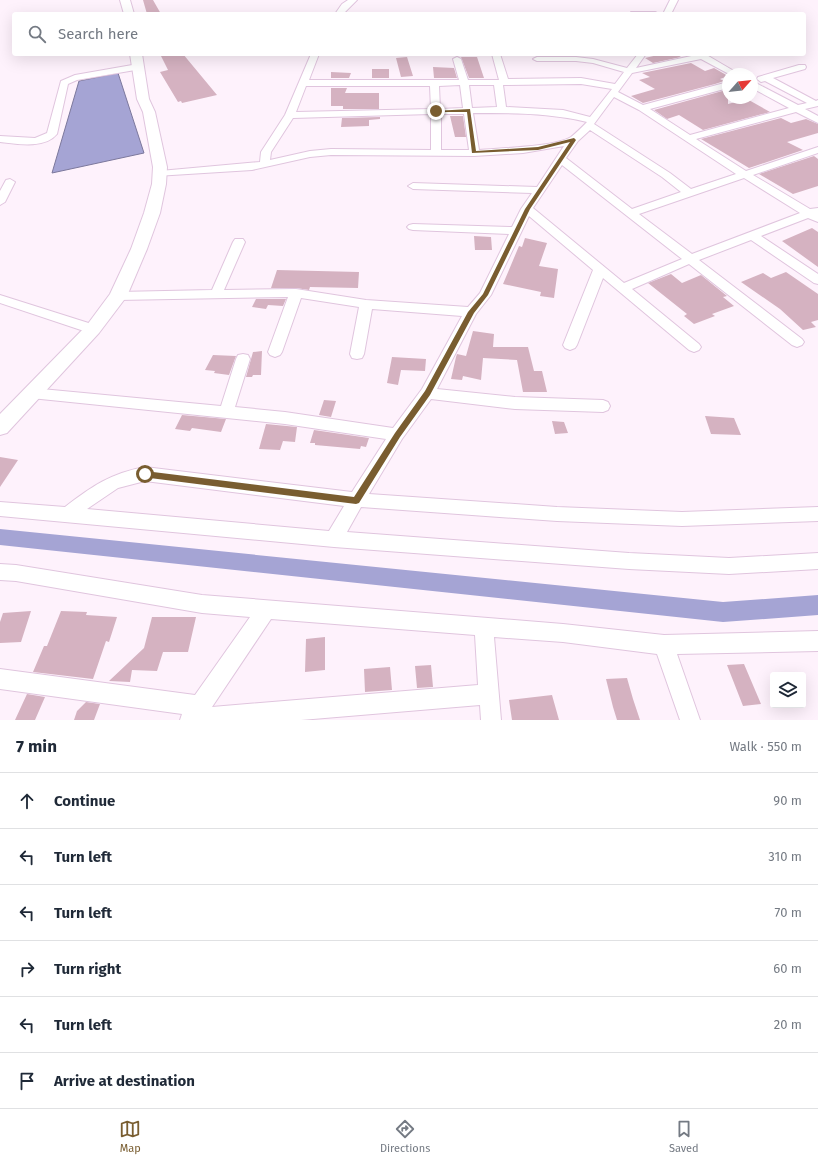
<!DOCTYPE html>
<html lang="en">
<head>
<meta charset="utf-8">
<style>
	:root { --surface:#fff; --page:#f6f6f7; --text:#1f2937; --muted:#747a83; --line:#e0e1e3; --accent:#795d30 }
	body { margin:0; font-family:"Fira Sans",sans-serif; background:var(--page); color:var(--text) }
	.controls { position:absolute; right:12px; bottom:12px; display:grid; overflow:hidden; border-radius:4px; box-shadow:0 4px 16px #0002 }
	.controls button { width:36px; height:36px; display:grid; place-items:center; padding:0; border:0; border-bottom:1px solid var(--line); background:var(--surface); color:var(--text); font:20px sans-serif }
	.compass { position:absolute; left:722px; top:68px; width:36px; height:36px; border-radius:50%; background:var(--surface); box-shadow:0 4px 16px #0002; rotate:63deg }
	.stop { position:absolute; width:12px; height:12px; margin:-9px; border:3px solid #795d30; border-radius:50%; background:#fff }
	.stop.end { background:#795d30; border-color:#fff; box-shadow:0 1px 4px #0008 }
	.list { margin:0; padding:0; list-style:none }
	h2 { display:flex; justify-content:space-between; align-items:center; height:52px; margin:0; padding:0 16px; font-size:17px }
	h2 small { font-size:13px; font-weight:400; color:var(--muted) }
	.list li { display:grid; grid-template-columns:26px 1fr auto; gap:12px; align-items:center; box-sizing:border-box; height:56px; padding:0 16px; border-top:1px solid var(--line) }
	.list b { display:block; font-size:15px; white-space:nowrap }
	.list em { font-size:13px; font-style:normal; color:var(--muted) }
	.icon { flex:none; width:22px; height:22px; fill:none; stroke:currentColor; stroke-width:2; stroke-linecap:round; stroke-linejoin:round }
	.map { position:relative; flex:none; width:818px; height:720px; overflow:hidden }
	.search { position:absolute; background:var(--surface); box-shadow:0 4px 16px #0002; left:12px; right:12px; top:12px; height:44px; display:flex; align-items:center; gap:10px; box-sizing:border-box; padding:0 14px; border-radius:4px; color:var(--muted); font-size:15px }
	.sheet { height:388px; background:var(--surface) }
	nav { display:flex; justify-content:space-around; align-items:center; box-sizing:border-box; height:56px; border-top:1px solid var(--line); background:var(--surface); font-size:11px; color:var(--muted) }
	nav a { display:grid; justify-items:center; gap:2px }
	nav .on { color:var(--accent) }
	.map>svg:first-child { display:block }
	.water { fill:#a5a4d4; stroke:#7c789c }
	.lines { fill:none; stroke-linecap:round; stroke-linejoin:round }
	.canal { fill:#a5a4d4; fill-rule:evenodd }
	.building { fill:#d5b2c1 }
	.street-casing { stroke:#e0c5de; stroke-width:2 }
	.secondary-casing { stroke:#e0c5de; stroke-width:2 }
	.street { fill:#fff; fill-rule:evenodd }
	.secondary { fill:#fff; fill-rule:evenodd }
	.route { fill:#795d30 }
</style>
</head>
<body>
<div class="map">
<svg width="818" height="720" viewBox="0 0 818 720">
	<rect width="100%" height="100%" fill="#fef2fc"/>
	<path class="water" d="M118 73 144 153 52 173 79 81Z"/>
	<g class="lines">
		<path class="canal" d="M0 529 723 602 818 595V615L723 622 0 545Z"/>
	</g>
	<path class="building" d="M143 0H153L161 14H147Z
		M160 54H183L217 95 182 103 181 101 178 102 160 72 168 70Z
		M662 54H676L681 57 653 63 645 58Z
		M407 57 413 76 401 77 396 58Z
		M461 57H477L484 78H469Z
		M691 63 705 71 714 68 728 76 720 79 724 81 715 84 643 103 631 96 655 89 639 80 650 77 642 73Z
		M433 67 454 68 457 78H434Z
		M372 69H389V78H372Z
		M331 72 351 73 349 78H331Z
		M331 88H347L345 93H379V109H343V106H331Z
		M726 90 728 91V104L747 99 770 112 703 130 679 115 667 119 654 110Z
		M450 116H463L466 137H455Z
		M380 117V119L369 120V126L341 127 342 118Z
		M781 118 791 123 806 119 818 124V133L787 142 803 150 749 168 701 139Z
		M814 156 818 159V186L793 194 759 174Z
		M812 228 818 232V267L782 241Z
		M474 236 491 237 492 250H475Z
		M525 238 547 243 539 266 558 269 554 298 540 296 541 292 503 284 519 246 522 247Z
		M277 270 359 272 358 288 310 287 309 290 296 288H271Z
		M786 272 818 294V320L811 322 816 327 803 330 780 309 741 282 763 273 771 278Z
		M671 274 682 283 701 275 727 296 723 297 734 306 712 314 715 316 694 324 684 316 687 314 648 283Z
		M256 299H286L283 306 268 305 266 309 252 307Z
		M473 331 494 334 493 347H528L534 371H542L547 392H523L517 360 483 358 481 380 463 376 462 380 451 379 456 357 457 354 466 356Z
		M262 351 261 375H253L252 377H246L253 352Z
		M213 355 236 356 229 375 214 373 215 371 205 370Z
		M392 357 426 359 425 371 401 370 398 385 387 383Z
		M324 400 336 401 331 417 319 415Z
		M182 415 226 419 221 432 192 428 190 431 175 429Z
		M705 416 734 418 741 435 711 434Z
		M552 421 564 422 568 433 555 434Z
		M266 424 297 427 295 442 283 441 280 450 259 449Z
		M314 430 369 438 366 447 361 446 360 449 315 445V443H310Z
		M0 457 18 460 0 487Z
		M31 611 21 642 0 643V622L3 613Z
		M61 611 87 612 86 615 117 617 109 642 106 641 93 679 33 672 44 646H47Z
		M152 617H196L188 652H163L157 671 132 670 130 682 109 681 144 648Z
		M325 637V670L305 672 306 639Z
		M744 664 761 704 743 706 727 665Z
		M431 665 433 687 417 688 415 666Z
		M390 667 392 690 365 692 364 669Z
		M627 678 633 699 640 720H617L613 707 606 679Z
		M27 694 45 697 35 720H15Z
		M552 695 559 720H512L509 700Z
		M86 702 100 704 94 720H74L77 711Z"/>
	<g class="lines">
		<defs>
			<path id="street" d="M348 0H357L343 14H335L342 4Z
				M670 0H678L671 14H663Z
				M631 12H655L659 14H630Z
				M311 54H319L309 80H459L453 59 457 57 461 59 468 80H499L492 54H500L508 79 581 78 615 84 624 72 593 63 576 61H537L533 59 537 57H576L593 59 627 68 638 54H646L636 68 696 55 695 54H705L739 74H729L701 59 632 73 618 92 643 105 728 82V88L650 109 690 135 789 108 752 88V81L798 105 807 103 765 81 761 82 757 79 758 77 799 65H805L806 67 805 69 773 78 816 101 818 100V106L805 109 818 116V123L796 112 696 139 746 171 818 147V153L753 175 810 209 818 208V222L808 218 761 236 818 274V284L814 283 751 240 699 260 802 339 804 342 802 345 797 347 792 345 689 264 632 289 699 344 701 347 699 350 694 352 689 350 603 278 577 345 575 348 570 350 565 348 563 345 593 270 529 216 491 295 476 314 437 389 515 397 603 400 608 402 610 406 608 410 603 412 515 409 431 399 402 439 369 494 557 507 682 512 818 507V521L682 526 557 521 361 507 347 532 629 553 729 558 818 553V569L729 574 629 569 334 547 0 516V502L65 507C91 487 111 473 145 467L352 492 386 439 285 424 31 398 26 397 24 393 26 389 31 388 221 406 236 359 238 355 243 354 248 355 250 359 235 407 285 412 393 428 422 389 462 316 372 309 364 354 362 358 357 359 352 358 350 354 359 307 301 298 282 352 280 355 275 357 270 355 268 352 288 297 118 300 113 299 112 296 113 293 118 292 212 290 233 242 235 239H243L245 242 224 290 296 289 366 300 468 307 480 293 509 234 413 230 409 229 407 227 409 225 413 224 512 227 521 209 532 193 413 189 408 186 413 183 537 187 564 146 523 153 474 156 331 155 310 157 252 170 156 176 155 174 160 171 260 162 261 152 285 115ZM581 84 612 89 590 117 563 110 506 107 503 85ZM460 85 463 108 440 109 439 86ZM469 85H494L497 107 472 108ZM306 86H430L431 109 296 112ZM614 97 639 110 736 174 691 189 670 173 594 124ZM473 113C511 113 550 113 587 122 582 127 576 133 571 137 554 147 500 148 479 150ZM431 114V150L331 149 310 151 270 160 271 152 293 118ZM441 114H464L469 150H441ZM590 130 662 177 681 192 632 209 566 158 578 141ZM562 165 682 259 624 283 533 208ZM744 178 800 213 692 254 639 214ZM145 481 344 506 329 531 87 509 118 488Z
				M138 64 142 67 141 69 77 80 68 84 57 134C45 149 17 144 0 142V136L35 138 47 133 61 81 75 75Z
				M10 179 15 182 5 202 0 205V191L6 180Z
				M0 295 98 326 100 329 98 332 93 334 0 303Z
				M0 564 16 565 202 595 563 624 664 635 818 631V651L677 654 700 720H680L657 654 563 642 494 637 501 720H481L480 705 301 720H180L182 714 0 689V669L195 695 250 617 202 613 16 581 0 580ZM271 619 475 635 478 685 212 707Z"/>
			<path id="secondary" d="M120 0H130L134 14H124Z
				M130 54H142L149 99 155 112 167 167 166 184 160 213 147 249 127 296 99 333 7 433 0 435V414L87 325 110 294 131 249 144 213 152 184 153 167 143 112 137 99Z"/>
		</defs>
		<use href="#street" class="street-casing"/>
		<use href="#secondary" class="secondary-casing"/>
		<use href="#street" class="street"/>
		<use href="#secondary" class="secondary"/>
	</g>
	<path class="route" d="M470 109 476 151 538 147 574 138 576 140 530 209 488 295 474 313 430 395 400 437 359 503 356 504 142 477 141 474 145 471 354 497 395 433 425 391 468 312 483 294 525 209 570 142 538 150 472 153 467 112H436L434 111Z"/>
</svg>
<div class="controls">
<button><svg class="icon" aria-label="layers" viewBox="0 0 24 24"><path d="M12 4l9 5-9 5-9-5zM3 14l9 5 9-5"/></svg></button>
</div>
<svg class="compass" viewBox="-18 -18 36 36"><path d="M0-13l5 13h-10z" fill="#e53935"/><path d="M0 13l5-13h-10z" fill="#747a83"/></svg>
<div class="stop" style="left:145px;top:474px"></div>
<div class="stop end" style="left:436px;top:111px"></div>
<div class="search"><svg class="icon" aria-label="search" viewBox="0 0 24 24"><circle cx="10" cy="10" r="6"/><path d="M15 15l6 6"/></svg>Search here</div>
</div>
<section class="sheet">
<h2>7 min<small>Walk · 550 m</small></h2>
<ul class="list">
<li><svg class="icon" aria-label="ahead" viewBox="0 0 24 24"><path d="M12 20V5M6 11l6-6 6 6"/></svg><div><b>Continue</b></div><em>90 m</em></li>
<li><svg class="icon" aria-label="left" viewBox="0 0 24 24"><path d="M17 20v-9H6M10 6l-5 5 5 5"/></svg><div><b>Turn left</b></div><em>310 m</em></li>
<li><svg class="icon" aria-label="left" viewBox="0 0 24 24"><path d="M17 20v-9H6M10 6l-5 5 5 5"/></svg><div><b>Turn left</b></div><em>70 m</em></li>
<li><svg class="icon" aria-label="right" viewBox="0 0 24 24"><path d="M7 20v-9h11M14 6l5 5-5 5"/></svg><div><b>Turn right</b></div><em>60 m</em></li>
<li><svg class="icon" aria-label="left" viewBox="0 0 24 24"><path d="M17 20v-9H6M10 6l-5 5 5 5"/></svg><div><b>Turn left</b></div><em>20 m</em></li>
<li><svg class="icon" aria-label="arrive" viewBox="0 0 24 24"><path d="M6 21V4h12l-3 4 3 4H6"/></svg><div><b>Arrive at destination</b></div></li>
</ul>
</section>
<nav>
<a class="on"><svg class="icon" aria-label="map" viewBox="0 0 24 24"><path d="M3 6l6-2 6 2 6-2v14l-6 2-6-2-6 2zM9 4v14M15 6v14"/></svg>Map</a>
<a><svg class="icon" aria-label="directions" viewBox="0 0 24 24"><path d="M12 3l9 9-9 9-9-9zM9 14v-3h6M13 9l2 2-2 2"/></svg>Directions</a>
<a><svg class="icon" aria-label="saved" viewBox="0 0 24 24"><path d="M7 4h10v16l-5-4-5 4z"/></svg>Saved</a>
</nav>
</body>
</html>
